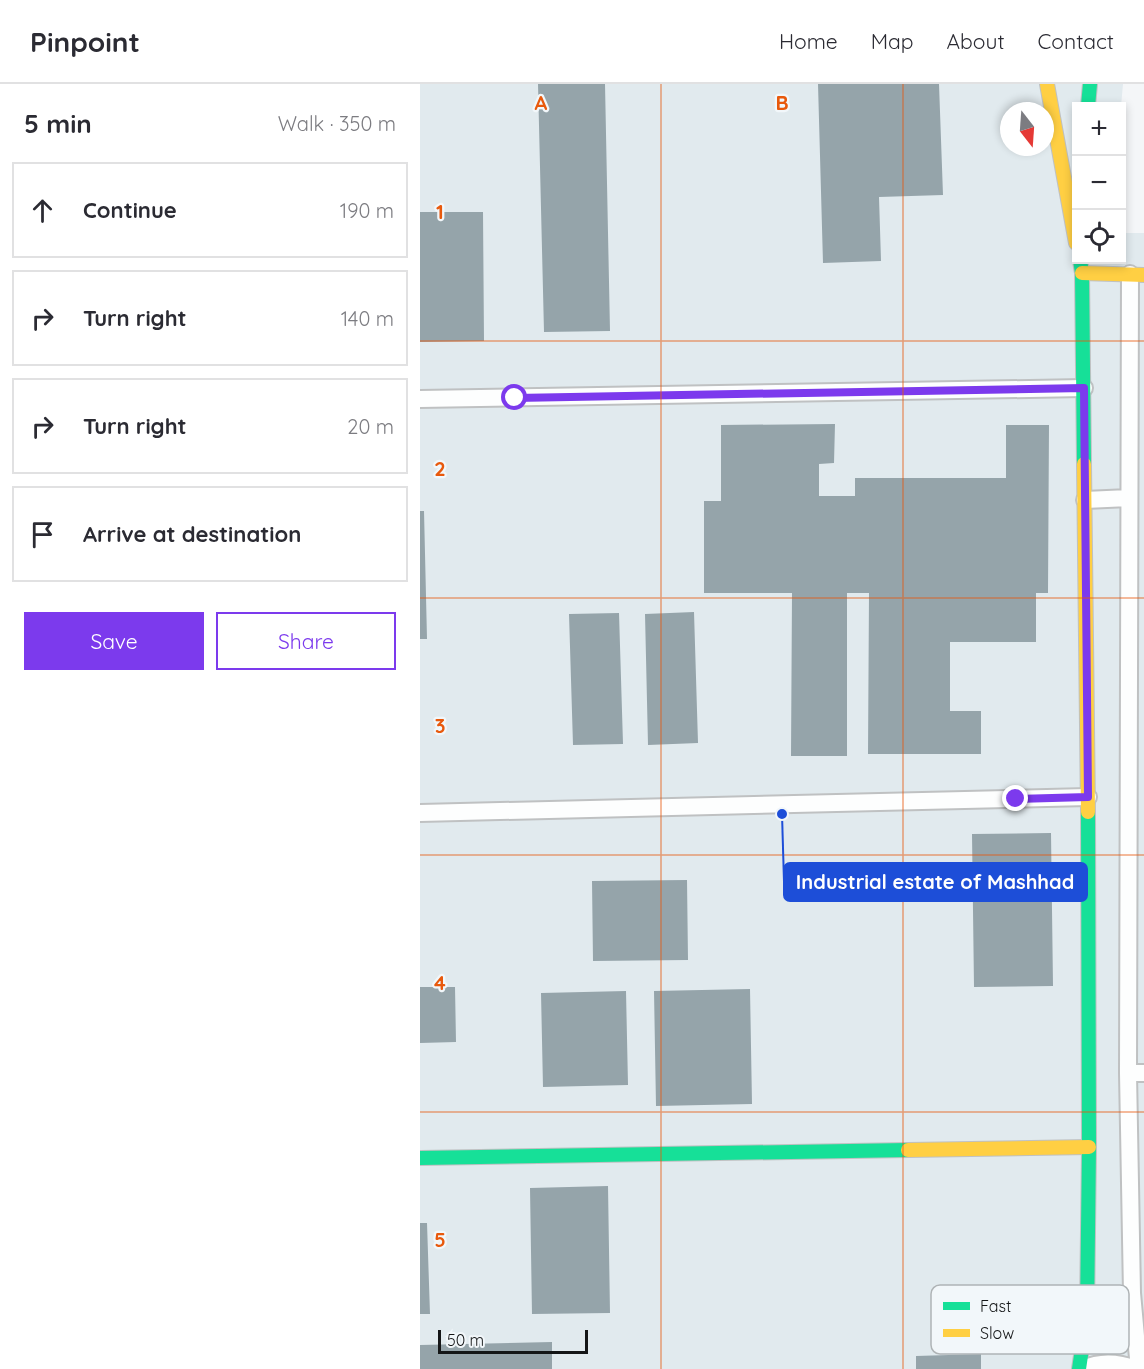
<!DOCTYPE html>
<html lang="en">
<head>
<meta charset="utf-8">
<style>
	:root { --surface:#fff; --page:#f7f7f7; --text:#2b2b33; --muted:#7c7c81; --line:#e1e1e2; --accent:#7c3aed }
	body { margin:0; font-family:Quicksand,sans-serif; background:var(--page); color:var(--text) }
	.controls { position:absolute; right:18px; top:18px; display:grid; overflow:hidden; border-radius:0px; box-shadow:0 3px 9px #0003 }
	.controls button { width:54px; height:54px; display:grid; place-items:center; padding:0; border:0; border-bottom:2px solid var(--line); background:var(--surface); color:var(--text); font:30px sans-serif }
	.compass { position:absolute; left:580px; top:18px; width:54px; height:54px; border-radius:50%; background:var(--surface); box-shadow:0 3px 9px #0003; rotate:163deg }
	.scale { position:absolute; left:18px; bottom:15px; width:150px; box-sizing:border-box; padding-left:6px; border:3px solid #141617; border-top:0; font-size:16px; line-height:21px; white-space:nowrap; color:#141617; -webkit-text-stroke:4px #f2f7fa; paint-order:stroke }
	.stop { position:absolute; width:18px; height:18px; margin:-14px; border:4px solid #7c3aed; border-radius:50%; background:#fff }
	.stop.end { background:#7c3aed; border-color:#fff; box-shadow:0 2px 6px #0008 }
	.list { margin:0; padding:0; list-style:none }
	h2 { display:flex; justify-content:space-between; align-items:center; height:78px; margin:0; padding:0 24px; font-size:26px }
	h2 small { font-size:20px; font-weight:400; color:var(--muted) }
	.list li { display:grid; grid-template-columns:39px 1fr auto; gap:18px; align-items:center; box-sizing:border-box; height:96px; margin:0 12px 12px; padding:0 12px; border:2px solid var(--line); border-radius:0px }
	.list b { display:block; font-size:22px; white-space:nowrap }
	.list em { font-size:20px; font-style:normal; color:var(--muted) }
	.actions { display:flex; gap:12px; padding:18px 24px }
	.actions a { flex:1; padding:14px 0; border:2px solid var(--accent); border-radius:0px; text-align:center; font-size:21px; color:var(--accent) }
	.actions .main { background:var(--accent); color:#fff }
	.icon { flex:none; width:33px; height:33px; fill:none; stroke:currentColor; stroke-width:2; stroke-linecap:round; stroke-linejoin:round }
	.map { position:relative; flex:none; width:724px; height:1285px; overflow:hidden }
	header { display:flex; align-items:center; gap:36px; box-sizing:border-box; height:84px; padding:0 30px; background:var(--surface); border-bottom:2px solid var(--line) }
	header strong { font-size:28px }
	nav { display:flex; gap:33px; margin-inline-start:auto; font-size:21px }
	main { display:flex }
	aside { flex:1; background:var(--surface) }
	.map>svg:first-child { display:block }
	.built { fill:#e1eaee; fill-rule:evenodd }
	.building { fill:#95a4aa }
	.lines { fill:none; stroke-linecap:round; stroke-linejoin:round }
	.street-casing { stroke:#bfc1c2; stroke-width:20 }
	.fast-casing { stroke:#bfc1c2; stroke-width:16 }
	.slow-casing { stroke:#bfc1c2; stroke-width:16 }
	.street { stroke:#fdfefe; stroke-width:16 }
	.fast { stroke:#16e098; stroke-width:14 }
	.slow { stroke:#ffcf43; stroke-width:14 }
	.route { stroke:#7c3aed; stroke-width:8 }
	.grid { fill:none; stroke:#e8590c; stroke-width:1.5; stroke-opacity:0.55 }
	.key { fill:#f2f7fa; stroke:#afb4b6; stroke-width:1.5 }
	.key-label { font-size:16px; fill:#141617 }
	.grid-label { font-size:20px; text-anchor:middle; font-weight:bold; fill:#e8590c; stroke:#f2f7fa; stroke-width:4.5; stroke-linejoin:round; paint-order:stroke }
	.leader { fill:none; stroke:#1d4ed8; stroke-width:2 }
	.callout-dot { fill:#1d4ed8; stroke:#f2f7fa; stroke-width:2 }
	.callout { fill:#1d4ed8; stroke:#1d4ed8; stroke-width:2 }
	.callout-label { font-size:20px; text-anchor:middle; font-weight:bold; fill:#fff }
</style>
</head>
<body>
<header>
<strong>Pinpoint</strong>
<nav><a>Home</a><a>Map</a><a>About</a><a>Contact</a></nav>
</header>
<main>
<aside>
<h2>5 min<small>Walk · 350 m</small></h2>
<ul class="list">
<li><svg class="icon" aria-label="ahead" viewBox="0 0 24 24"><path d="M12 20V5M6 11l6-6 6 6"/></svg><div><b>Continue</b></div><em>190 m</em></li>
<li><svg class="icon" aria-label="right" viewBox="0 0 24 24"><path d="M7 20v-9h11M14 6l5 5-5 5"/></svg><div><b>Turn right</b></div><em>140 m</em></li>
<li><svg class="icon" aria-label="right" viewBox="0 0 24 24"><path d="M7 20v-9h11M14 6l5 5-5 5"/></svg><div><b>Turn right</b></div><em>20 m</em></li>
<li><svg class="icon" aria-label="arrive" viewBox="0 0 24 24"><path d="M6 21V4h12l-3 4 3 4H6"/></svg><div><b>Arrive at destination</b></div></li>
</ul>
<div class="actions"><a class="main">Save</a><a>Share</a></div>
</aside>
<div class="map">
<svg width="724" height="1285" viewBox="0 0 724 1285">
	<rect width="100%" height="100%" fill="#f4f6f8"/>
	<path class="built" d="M0 0H703L701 22H656V176H702V149H724V1285H0ZM589 27H625V63H589Z"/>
	<path class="building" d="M118 0H185L190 247 124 248Z
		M398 0H519L523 111 459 113 461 177 403 179Z
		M0 128H63L64 257 0 258Z
		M415 340 414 379 399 380V412H435V394H586V341H629L628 509H616V558H530V627H561V670H448L449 509H427V672H371L372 509H284V417H301V341Z
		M0 427H4L7 555H0Z
		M274 528 278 659 228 661 225 530Z
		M199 529 203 660 153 661 149 530Z
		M631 749 633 902 554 903 552 750Z
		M267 796 268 876 173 877 172 797Z
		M0 903H35L36 958 0 959Z
		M330 905 332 1020 236 1022 234 907Z
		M206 907 208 1001 123 1003 121 909Z
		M188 1102 190 1229 112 1230 110 1104Z
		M0 1139H7L10 1230H0Z
		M132 1258V1285H0V1261Z
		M561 1270V1285H496V1272Z"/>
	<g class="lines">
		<defs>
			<path id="street" d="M710 190 708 989 712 1209 719 1285
				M0 315 664 304
				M665 416 709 414
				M0 729 668 713
				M708 989H724
				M663 1285C681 1277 697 1278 715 1285"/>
			<path id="fast" d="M668 22 670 0
				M660 176 662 189 664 380
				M0 1074 488 1066
				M659 1285 667 1231 669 1063 668 728"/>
			<path id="slow" d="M627 0 656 159
				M662 189 724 191
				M664 380 668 728
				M488 1066 669 1063"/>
		</defs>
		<use href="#street" class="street-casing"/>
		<use href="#fast" class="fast-casing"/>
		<use href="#slow" class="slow-casing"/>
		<use href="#street" class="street"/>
		<use href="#fast" class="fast"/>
		<use href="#slow" class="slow"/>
	</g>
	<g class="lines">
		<path class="route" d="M95 314 664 304 668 713 596 715"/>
	</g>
	<path class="grid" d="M241 0V1285M483 0V1285M0 257H724M0 514H724M0 771H724M0 1028H724"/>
	<rect x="511" y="1201" width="198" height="69" rx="9" class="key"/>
	<rect x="523" y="1218" width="27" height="8" fill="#16e098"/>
	<rect x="523" y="1245" width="27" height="8" fill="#ffcf43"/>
	<g class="key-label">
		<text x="560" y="1228">Fast</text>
		<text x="560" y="1255">Slow</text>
	</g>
	<g class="grid-label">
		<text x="121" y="26">A</text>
		<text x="362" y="26">B</text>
		<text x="20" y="135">1</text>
		<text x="20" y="392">2</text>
		<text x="20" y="649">3</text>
		<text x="20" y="906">4</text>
		<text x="20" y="1163">5</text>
	</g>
	<path class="leader" d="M362 730L364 798"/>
	<circle class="callout-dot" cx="362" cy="730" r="6"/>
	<rect class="callout" x="364" y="779" width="303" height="38" rx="6"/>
	<g class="callout-label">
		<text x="515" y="805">Industrial estate of Mashhad</text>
	</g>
</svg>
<div class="controls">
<button>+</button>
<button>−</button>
<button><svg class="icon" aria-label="locate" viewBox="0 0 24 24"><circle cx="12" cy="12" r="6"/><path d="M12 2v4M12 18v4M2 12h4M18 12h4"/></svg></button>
</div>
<svg class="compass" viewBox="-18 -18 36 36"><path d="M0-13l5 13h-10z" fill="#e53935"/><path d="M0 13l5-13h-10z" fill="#7c7c81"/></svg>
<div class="scale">50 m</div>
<div class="stop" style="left:95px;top:314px"></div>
<div class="stop end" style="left:596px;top:715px"></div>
</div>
</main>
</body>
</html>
